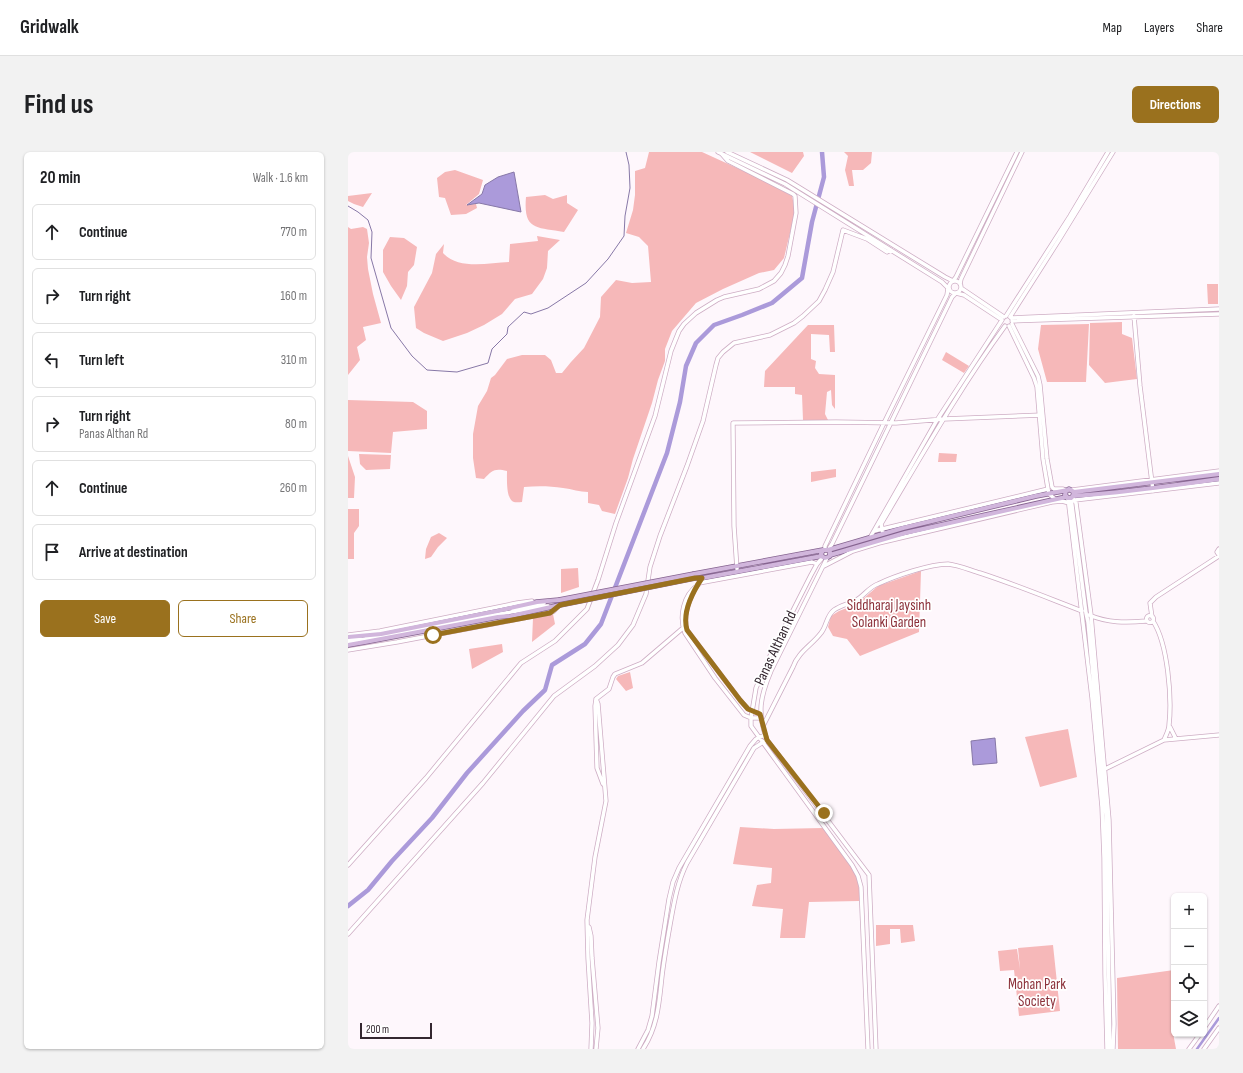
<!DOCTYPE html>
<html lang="en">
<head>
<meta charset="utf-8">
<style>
	:root { --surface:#fff; --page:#f2f2f2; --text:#202124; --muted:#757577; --line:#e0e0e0; --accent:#9a711e }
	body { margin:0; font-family:"Sofia Sans Condensed",sans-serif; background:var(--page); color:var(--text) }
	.controls { position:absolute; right:12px; bottom:12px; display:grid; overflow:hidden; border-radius:6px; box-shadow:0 1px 3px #0004 }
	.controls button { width:36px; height:36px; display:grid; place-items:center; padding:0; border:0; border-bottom:1px solid var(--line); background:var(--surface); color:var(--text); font:20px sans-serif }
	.scale { position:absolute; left:12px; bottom:10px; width:72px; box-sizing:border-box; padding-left:4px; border:2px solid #342730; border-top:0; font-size:11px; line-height:14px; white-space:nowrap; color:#342730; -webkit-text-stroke:3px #fff; paint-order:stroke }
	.stop { position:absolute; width:12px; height:12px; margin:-9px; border:3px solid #9a711e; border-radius:50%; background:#fff }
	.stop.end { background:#9a711e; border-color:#fff; box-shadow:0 1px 4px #0008 }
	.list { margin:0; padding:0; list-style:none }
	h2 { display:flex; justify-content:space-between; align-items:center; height:52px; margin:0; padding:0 16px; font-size:17px }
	h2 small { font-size:13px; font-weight:400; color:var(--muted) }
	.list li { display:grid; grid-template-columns:26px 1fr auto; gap:12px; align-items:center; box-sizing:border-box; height:56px; margin:0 8px 8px; padding:0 8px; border:1px solid var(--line); border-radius:6px }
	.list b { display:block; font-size:15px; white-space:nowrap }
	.list p { margin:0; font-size:13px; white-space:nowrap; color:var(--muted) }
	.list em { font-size:13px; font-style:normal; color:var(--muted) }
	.actions { display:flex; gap:8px; padding:12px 16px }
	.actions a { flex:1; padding:9px 0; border:1px solid var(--accent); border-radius:6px; text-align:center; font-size:14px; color:var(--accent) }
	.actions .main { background:var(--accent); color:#fff }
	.icon { flex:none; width:22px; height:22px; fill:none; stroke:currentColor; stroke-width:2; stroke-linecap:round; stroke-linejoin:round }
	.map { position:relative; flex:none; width:871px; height:897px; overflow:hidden; border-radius:6px }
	header { display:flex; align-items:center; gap:24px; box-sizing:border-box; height:56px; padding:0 20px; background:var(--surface); border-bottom:1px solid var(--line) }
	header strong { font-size:19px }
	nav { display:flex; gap:22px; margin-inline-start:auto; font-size:14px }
	.intro { display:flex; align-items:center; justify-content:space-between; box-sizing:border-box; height:96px; padding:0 24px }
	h1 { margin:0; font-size:28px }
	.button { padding:10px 18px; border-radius:6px; background:var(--accent); color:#fff; font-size:14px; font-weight:700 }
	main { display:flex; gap:24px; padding:0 24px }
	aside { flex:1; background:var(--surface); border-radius:6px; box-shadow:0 1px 3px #0004 }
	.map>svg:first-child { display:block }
	.green { fill:#f6b8b9 }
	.water { fill:#ab9ada; stroke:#8778a7 }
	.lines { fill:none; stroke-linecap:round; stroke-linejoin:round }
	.stream { stroke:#8778a7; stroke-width:1 }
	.canal { stroke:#ab9ada; stroke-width:2.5 }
	.river { stroke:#ab9ada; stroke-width:4.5 }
	.secondary-casing { stroke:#ceadc4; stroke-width:5 }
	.primary-casing { stroke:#866490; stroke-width:5.5 }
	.secondary { stroke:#fff; stroke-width:3.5 }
	.primary { stroke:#d1b6dc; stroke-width:4 }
	.primary-bridge-casing { stroke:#866490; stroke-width:5.5; stroke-linecap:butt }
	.primary-bridge { stroke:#d1b6dc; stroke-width:4 }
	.route { stroke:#9a711e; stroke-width:5 }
	.labels { text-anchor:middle; stroke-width:3.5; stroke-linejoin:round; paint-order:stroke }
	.park-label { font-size:15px; fill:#8c313a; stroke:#fff }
	.street-label { font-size:15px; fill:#342730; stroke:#fff }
</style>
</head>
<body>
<header>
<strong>Gridwalk</strong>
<nav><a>Map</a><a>Layers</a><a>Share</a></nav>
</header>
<div class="intro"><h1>Find us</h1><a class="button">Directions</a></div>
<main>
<aside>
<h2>20 min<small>Walk · 1.6 km</small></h2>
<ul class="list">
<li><svg class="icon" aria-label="ahead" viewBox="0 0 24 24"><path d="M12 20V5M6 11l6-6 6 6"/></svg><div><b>Continue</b></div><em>770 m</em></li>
<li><svg class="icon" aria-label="right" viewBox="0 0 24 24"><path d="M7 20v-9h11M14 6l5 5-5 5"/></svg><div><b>Turn right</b></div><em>160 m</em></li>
<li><svg class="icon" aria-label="left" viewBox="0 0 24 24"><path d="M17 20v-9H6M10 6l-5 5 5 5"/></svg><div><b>Turn left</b></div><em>310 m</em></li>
<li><svg class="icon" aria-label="right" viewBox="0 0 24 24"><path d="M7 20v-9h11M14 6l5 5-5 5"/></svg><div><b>Turn right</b><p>Panas Althan Rd</p></div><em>80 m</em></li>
<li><svg class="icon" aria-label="ahead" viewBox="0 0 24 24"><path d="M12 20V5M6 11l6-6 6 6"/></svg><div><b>Continue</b></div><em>260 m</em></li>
<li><svg class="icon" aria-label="arrive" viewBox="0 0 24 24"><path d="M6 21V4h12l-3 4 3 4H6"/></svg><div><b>Arrive at destination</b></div></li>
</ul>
<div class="actions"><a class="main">Save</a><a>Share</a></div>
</aside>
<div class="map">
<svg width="871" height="897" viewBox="0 0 871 897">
	<rect width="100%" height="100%" fill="#fef7fc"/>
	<path class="green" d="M301 0H354L413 27 444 44 446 53V65L441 85 436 106 426 118 411 121 375 137 348 151 324 179 317 197V209L310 228 304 251 285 307 280 326 267 362 254 359 251 353 240 351V340C232 340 224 337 215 336 202 334 189 334 176 335L174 350C171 350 166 351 164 349 158 344 159 326 159 319 147 316 144 318 136 327L128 326 125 306V282L130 254 139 239 143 226 147 223 159 207 174 203H197L203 208 208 221H214L223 210 236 196 252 165 253 145 268 128 284 131 303 130 300 94 291 85 278 81 285 58 287 43V19L297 16Z
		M402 0H455L456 4 444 21Z
		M496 0H524L523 11 515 18H504L506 34H501L497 18 500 4Z
		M107 18 135 28 131 42 118 53 128 52 129 56 118 62 103 63 97 46 91 45 89 26 97 20Z
		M24 41 15 55 6 52 0 49V44Z
		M197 43 205 47 219 43V51L230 58 216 80C189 75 175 79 178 45Z
		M0 75 3 77 15 75 19 77 21 91 19 105 20 117 25 142 33 171 15 175 18 188 9 195 12 208 0 223Z
		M189 84 212 88 200 99 199 116 195 127 184 142 167 147 154 162 136 173 119 181 95 189 76 181 68 176 66 155 84 121 88 102 96 92 95 101C110 118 140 111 161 110L162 92 190 89Z
		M42 85 56 86 69 95 66 113 60 120 59 134 53 148 43 134 35 120V98Z
		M859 132H870V152H860Z
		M774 170V182L784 186 789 227 757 231 741 213 742 171Z
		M741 172 738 230H699L690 197 693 173Z
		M460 173H486L487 200H482L481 183 463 182V207L468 209 467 216 471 222 487 223V257L484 253 483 238 479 240 477 262 480 268H455L454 243 447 242V235H416L417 219Z
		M598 200 621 214 616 221 594 208Z
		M0 248 65 250 79 259V277L45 280 43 301 0 299Z
		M591 301 609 302 608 310H590Z
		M11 302 43 303 42 317 18 318 12 312Z
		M0 304 7 325 6 346H0Z
		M488 317V325L463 330V320Z
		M0 357H11V374L6 381V407H0Z
		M91 381 99 386 90 395 83 405 77 407 78 397 83 385Z
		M230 416 231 435 213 441V417Z
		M573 419 571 480 512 504 499 487 485 484 480 475 483 464 491 459 509 452 530 434Z
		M205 462 207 472 184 490 185 466Z
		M154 492 155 500 124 517 121 497Z
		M282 520 285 536 278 539 268 527 270 524Z
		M720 577 729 625 692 635 677 585Z
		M392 675 426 677 475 676 508 722 511 736V749L461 750 457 786H432L435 757 404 754 409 733 423 731 424 716 385 712Z
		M528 773H565L567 789 553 791 552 777H542V792L528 794Z
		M705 793 712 859 671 864 666 818 652 819 650 799 669 797 672 817 670 796Z
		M826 818V869L823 870 828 897H770L769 826Z"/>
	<path class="water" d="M166 20 173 60 131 51 119 53 134 42 137 33 150 25Z
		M647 586 649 611 625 613 623 589Z"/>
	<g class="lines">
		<path class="stream" d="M0 54 10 60 20 68 24 80 23 106 43 176 64 204 79 218 109 220 140 211 144 197 159 182 160 175 176 160 183 162 200 156 238 131 260 107 276 84 277 64 282 36 281 13 278 0"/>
		<path class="canal" d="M849 897 871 866"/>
		<path class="river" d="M0 754 20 738 44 709 84 666 119 621 175 559 197 538 204 513 237 492 253 472 319 301 332 250 338 214 348 191 366 173 394 163 424 151 454 126 464 70 476 25 474 0"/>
		<defs>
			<path id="secondary" d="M370 0 437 32 594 130 600 136 599 143 536 271 477 394V397
				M379 0 439 28 597 125 605 129 608 125 669 0
				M601 135a6 6 0 1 1 12 0a6 6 0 1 1-12 0Z
				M612 132 613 127 674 0
				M613 136 656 165
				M658 164 722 64 760 0
				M786 164 792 234 805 339
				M662 165 711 88 765 0
				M663 166 871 157
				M664 169 871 162
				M664 172 690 224 692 233 699 307 704 335 706 337H715L717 338
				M661 174 686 226 689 235 695 307 700 337 701 342 707 347
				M724 338 871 319
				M724 345 728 351 743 463 761 668 766 872 765 897
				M720 346 744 546 754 655 756 706 757 822 759 897
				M723 346 738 461 740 470 758 663 762 897
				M727 348 871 331
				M526 379 700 337
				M535 381 533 372C573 305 611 237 657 174
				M871 397 869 400 871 403
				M480 398 484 392 604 145 608 141 616 143 654 168 589 268 523 384
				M475 405 469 412 463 423 422 504 408 536 403 566V574L504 713 510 724 513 735 520 897
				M479 406 423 519C412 545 409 561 419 588L521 723 528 897
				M476 414 505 399 531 391 704 350 714 349 721 351
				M389 417 386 374 385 271 488 270 548 271 596 267 695 263
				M354 426C344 440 334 461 339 478L392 548 400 557 412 562
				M351 431 464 410 469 412
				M350 433C335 443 331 465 337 481L367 526 396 563 403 566H413
				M165 458 196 451
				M741 463C760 471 778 471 798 469
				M798.5 467a3.5 3.5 0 1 1 7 0a3.5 3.5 0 1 1-7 0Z
				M804 465 802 451 808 445 871 404
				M0 483 32 479 169 451 184 449
				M0 488 13 487
				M0 490 145 463 200 454
				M0 498 49 490 202 461 206 459 211 453
				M415 574 445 515C450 500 464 493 473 481 479 474 478 464 486 458 493 453 501 452 508 448 516 444 521 435 530 432 547 424 582 412 600 412 610 413 622 418 632 421 666 432 700 446 734 459
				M822 575 828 587
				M816 588 871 583
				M757 617 816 588C818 583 821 578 821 573 824 546 820 492 805 469
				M255 632 249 616 247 554 248 547 261 537 265 525 267 522 294 511 335 476
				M0 713 78 626 173 511 207 489 239 457 250 428 268 371 307 264 323 199 331 179 336 172 348 161 369 148 376 145 411 137 426 129 433 121 437 113 440 104 448 61 447 44 445 42 380 9 373 1
				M241 775 243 784 244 806 250 876 248 897
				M0 782 135 631 206 544 247 514 270 493 285 473 298 442 302 415 312 384 339 314 355 269 368 213 370 206 375 200 386 191 422 183 446 171 455 164 471 149 477 138 485 120 495 78 519 87 539 100 543 98
				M856 876 871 854
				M243 897 244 871 240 806 239 768 247 705 258 649 250 552 248 547
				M290 897 300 878 304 864 311 810 321 747 325 730 331 716 402 594 408 587 417 583
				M295 897C310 874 311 851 314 824 316 807 319 790 322 773 326 751 329 731 339 711L406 596 417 589
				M841 897 852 882
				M856 897 871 876"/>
			<path id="primary" d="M726 340 725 344 723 346H720L717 343 718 339 721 337 726 340 871 322
				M725 344C774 341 823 334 871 327
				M480 398 482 400V404C478 407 474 406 473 402L475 398H480L555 376 688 344 720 338
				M482 403 557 381 718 345
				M346 422 475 398
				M347 426H355L474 404
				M0 485 33 482 149 459 189 450 211 448
				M0 493 17 490 150 465 163 464 212 453"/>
		</defs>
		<use href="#secondary" class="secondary-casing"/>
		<use href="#primary" class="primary-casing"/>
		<use href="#secondary" class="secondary"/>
		<use href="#primary" class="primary"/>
		<defs>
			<path id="primary-bridge" d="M211 448 346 422
				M212 453 347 426"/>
		</defs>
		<use href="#primary-bridge" class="primary-bridge-casing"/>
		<use href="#primary-bridge" class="primary-bridge"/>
	</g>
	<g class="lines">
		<path class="route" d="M85 483 202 461 212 453 347 426H354C344 441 334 461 339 478L392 548 400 557 412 562 419 588 476 661"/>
	</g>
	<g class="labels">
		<g class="park-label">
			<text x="541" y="458">Siddharaj Jaysinh<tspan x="541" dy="17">Solanki Garden</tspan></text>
			<text x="689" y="837">Mohan Park<tspan x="689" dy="17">Society</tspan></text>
		</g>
		<g class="street-label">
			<text transform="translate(427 496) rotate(-65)" y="5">Panas Althan Rd</text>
		</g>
	</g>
</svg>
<div class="controls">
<button>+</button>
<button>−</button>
<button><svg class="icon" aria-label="locate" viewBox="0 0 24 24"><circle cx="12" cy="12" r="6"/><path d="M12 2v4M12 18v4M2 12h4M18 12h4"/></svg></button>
<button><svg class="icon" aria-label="layers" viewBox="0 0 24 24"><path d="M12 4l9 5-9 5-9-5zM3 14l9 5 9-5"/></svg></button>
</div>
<div class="scale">200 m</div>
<div class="stop" style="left:85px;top:483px"></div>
<div class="stop end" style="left:476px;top:661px"></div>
</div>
</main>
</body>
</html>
